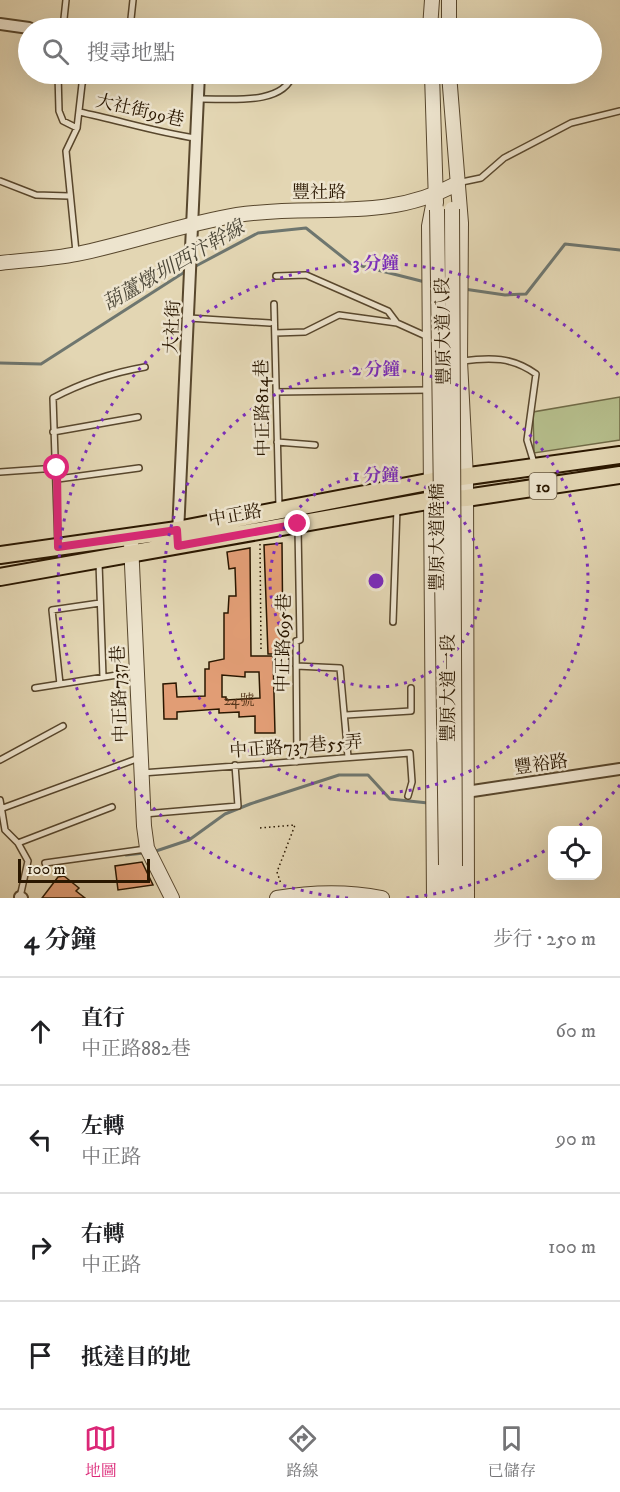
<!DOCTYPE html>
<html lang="zh-TW">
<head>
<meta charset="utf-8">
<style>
	:root { --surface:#fff; --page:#f2f2f2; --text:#202124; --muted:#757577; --line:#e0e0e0; --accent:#db2777 }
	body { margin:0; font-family:"IM FELL DW Pica","Noto Serif TC",serif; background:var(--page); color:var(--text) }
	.controls { position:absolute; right:18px; bottom:18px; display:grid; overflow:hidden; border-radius:12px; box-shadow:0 6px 24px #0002 }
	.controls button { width:54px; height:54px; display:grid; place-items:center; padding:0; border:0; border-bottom:2px solid var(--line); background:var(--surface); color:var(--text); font:30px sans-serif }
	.scale { position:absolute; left:18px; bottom:15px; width:132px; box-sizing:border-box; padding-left:6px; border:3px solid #2a1700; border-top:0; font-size:16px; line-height:21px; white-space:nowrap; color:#2a1700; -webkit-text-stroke:4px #ede4ce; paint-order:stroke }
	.stop { position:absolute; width:18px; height:18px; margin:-14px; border:4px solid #db2777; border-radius:50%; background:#fff }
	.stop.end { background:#db2777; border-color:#fff; box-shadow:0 2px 6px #0008 }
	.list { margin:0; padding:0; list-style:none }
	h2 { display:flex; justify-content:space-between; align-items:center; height:78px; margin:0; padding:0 24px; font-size:26px }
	h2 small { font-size:20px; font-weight:400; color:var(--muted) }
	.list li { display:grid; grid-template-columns:39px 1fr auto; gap:18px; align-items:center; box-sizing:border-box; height:108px; padding:0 24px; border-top:2px solid var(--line) }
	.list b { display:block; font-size:22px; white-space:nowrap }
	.list p { margin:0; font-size:20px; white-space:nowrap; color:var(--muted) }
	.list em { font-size:20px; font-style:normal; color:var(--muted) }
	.icon { flex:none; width:33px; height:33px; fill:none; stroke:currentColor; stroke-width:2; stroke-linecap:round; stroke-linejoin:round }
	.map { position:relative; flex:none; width:620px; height:898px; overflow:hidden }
	.search { position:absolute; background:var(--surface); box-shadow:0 6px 24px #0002; left:18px; right:18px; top:18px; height:66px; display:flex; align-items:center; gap:15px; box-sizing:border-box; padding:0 21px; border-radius:33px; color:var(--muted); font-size:22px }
	.sheet { height:510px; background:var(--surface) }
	nav { display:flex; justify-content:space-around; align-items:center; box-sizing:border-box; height:84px; border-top:2px solid var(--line); background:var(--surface); font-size:16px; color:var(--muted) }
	nav a { display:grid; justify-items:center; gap:3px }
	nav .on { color:var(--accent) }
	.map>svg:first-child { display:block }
	.green { fill:#b5bd8b; stroke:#706a46; stroke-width:1.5 }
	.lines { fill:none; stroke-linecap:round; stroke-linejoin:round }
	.stream { stroke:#6e766f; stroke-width:3 }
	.building { fill:#e19d75; stroke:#2a1700; stroke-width:1.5; fill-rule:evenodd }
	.service-casing { stroke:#58472d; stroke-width:8 }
	.minor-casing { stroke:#58472d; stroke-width:14 }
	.tertiary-casing { stroke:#58472d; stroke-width:16 }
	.primary-casing { stroke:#2a1700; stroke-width:20 }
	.path { stroke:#2a1700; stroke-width:1.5; stroke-dasharray:1.5 3; stroke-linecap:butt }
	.service { stroke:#ede4ce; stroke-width:5 }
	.minor { stroke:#ede4ce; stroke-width:10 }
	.tertiary { stroke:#ede4ce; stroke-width:14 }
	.primary { stroke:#e3d6b3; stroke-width:16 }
	.tertiary-bridge-casing { stroke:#58472d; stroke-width:16; stroke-linecap:butt }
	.tertiary-bridge { stroke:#ede4ce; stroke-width:14 }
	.route { stroke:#db2777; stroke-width:8 }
	.ring { fill:none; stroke:#7b2cbf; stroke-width:3; stroke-dasharray:3 6 }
	.labels { text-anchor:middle; stroke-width:5; stroke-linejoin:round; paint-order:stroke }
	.number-label { font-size:15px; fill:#58381d }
	.shield { fill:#ede4ce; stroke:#64543e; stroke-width:1.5 }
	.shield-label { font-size:16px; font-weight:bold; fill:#2a1700 }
	.street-label { font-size:18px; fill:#2a1700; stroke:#ede4ce }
	.water-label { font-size:20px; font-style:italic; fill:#4c4738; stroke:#ede4ce }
	.centre { fill:#7b2cbf; stroke:#ede4ce; stroke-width:3 }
	.ring-label { font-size:18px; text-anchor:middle; font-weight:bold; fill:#7b2cbf; stroke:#ede4ce; stroke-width:5; stroke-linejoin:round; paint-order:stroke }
</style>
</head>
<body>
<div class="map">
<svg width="620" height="898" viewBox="0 0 620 898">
	<rect width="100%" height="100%" fill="#e3d6b3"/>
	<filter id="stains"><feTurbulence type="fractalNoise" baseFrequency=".00333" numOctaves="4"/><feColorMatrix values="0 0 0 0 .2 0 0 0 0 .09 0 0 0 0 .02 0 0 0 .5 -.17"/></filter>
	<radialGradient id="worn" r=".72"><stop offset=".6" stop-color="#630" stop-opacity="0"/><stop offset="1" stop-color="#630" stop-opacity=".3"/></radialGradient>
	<path class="green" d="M620 397V440L534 453 533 412Z"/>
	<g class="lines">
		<path class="stream" d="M194 267 258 233 306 228 350 263 425 282
			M464 289 505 295 526 294 565 244 620 250
			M0 363 41 364 186 271
			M153 852 189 840 225 814 250 804 339 775H368L390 799 428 803
			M126 855 144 853"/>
	</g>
	<path class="building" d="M282 543 283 654H268L264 545Z
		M250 548 251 656H273L275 733H255V716L239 717V712L219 713V709L177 712V719H164L163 684 176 683 177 697 205 696V669H209V662L224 659V613H228L229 596H236L235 568 229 569 227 552ZM245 672H259L260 698 226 700V697H222V675L245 677Z
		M142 862 153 885 118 890 115 866Z
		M64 876 79 888 76 891 85 898H42L58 877Z"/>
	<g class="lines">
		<defs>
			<path id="service" d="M63 28 66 0
				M130 28 133 0
				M58 74 59 111 63 121 77 128
				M197 99C226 98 283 107 293 74
				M79 112C118 120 155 132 195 138
				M0 181 36 195 69 196
				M457 183 481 178 504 158 571 123 620 111
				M76 252 66 151 77 128 82 84 86 74
				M276 276 306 275 388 311 397 323
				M274 304 279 507
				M189 318 270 323
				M275 333 305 332 339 315 397 323 428 337
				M462 361C491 357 512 357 536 374L527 440 534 463
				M276 392 429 390
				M53 432 138 417
				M277 442 315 445
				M0 472 57 468
				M58 479 139 468
				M58 545 53 398C83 382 111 373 145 367
				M99 563 103 677
				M393 622 397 508
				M296 666 340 668 348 757
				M60 684 52 610 100 603
				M35 688 136 672
				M346 715 411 711V688
				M0 760 63 726
				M297 762 296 641 300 640 298 528
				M142 773 410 753 412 782 408 796
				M0 800 5 830 18 843 28 861 20 897
				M3 808 139 758
				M144 814 238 806 235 765
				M18 843 112 807
				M45 863 146 849"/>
			<path id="minor" d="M0 24 29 28
				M178 533 199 74
				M466 792 620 769
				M20 897 22 898"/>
			<path id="tertiary" d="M430 28 432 0
				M449 28V0
				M432 74 436 203
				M449 74 461 223 460 361 466 478 467 898
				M0 263C25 260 52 259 77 254 131 243 183 224 237 215 313 203 385 223 456 184
				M131 543 144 826 147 848 172 898
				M455 866 457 898
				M277 898C312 892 346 891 382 898
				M434 898 429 226 435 195
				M445 898 446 865"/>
			<path id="primary" d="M0 555 177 530 433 481 620 455
				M0 577 433 500 466 498 620 475"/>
		</defs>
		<use href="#service" class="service-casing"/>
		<use href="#minor" class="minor-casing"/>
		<use href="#tertiary" class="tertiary-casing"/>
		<use href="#primary" class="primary-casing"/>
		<path class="path" d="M260 544 261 649
			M260 828 295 825 277 872 281 884"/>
		<use href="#service" class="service"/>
		<use href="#minor" class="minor"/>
		<use href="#tertiary" class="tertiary"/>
		<use href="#primary" class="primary"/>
		<defs>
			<path id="tertiary-bridge" d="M452 209 455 866
				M437 210 446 865"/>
		</defs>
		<use href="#tertiary-bridge" class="tertiary-bridge-casing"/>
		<use href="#tertiary-bridge" class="tertiary-bridge"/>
	</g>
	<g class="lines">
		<path class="route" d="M57 468 58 547 177 530 178 546 298 524"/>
	</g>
	<g class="ring">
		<circle cx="376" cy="581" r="106"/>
		<circle cx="376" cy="581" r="212"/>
		<path d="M620 785A318 318 0 0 1 574 830M552 846A318 318 0 0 1 404 898M348 898A318 318 0 1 1 620 377"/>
	</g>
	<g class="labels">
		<g class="number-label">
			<text x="239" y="705">24號</text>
		</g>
		<rect class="shield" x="529.5" y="473" width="27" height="26" rx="4.5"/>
		<g class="shield-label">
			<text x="543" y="492">10</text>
		</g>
		<g class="street-label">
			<text transform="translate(140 110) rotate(13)" y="6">大社街99巷</text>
			<text x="319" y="198">豐社路</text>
			<text transform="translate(172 327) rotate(-87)" y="6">大社街</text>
			<text transform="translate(443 331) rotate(-91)" y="6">豐原大道八段</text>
			<text transform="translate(262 408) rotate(-91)" y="6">中正路814巷</text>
			<text transform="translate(235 515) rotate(-10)" y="6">中正路</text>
			<text transform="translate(437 537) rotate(-90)" y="6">豐原大道陸橋</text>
			<text transform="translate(283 643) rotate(-89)" y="6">中正路695巷</text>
			<text transform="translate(448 688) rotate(-90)" y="6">豐原大道一段</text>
			<text transform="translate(119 694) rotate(-92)" y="6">中正路737巷</text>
			<text transform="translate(296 746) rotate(-4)" y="6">中正路737巷55弄</text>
			<text transform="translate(541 764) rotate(-8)" y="6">豐裕路</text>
		</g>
		<g class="water-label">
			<text transform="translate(173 265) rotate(-30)" y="7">葫蘆燉圳西汴幹線</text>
		</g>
	</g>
	<circle cx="376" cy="581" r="9" class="centre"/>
	<g class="ring-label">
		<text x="376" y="269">3 分鐘</text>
		<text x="376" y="375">2 分鐘</text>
		<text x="376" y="481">1 分鐘</text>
	</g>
	<rect width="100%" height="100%" filter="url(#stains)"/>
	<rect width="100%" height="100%" fill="url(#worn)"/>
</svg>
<div class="controls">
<button><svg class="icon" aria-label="locate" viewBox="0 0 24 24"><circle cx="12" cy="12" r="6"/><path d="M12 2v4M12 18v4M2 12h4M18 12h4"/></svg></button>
</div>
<div class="scale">100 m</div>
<div class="stop" style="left:57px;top:468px"></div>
<div class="stop end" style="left:298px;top:524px"></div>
<div class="search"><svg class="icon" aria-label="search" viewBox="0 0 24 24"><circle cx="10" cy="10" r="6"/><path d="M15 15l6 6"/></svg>搜尋地點</div>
</div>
<section class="sheet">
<h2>4 分鐘<small>步行 · 250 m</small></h2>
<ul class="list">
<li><svg class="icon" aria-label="ahead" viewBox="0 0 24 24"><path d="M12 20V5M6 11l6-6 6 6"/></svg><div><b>直行</b><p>中正路882巷</p></div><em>60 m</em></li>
<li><svg class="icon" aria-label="left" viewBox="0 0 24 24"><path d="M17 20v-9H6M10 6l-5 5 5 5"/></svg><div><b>左轉</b><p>中正路</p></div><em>90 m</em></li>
<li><svg class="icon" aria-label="right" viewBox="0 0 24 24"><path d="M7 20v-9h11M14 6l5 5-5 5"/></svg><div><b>右轉</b><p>中正路</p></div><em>100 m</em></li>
<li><svg class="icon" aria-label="arrive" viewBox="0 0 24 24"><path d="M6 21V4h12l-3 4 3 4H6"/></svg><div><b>抵達目的地</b></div></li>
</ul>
</section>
<nav>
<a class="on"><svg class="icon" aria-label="map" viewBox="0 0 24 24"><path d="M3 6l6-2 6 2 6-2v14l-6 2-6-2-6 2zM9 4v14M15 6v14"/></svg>地圖</a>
<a><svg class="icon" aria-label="directions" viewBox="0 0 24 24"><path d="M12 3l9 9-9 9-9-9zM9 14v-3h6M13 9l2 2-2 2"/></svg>路線</a>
<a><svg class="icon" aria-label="saved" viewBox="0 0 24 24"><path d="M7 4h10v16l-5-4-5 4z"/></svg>已儲存</a>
</nav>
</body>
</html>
